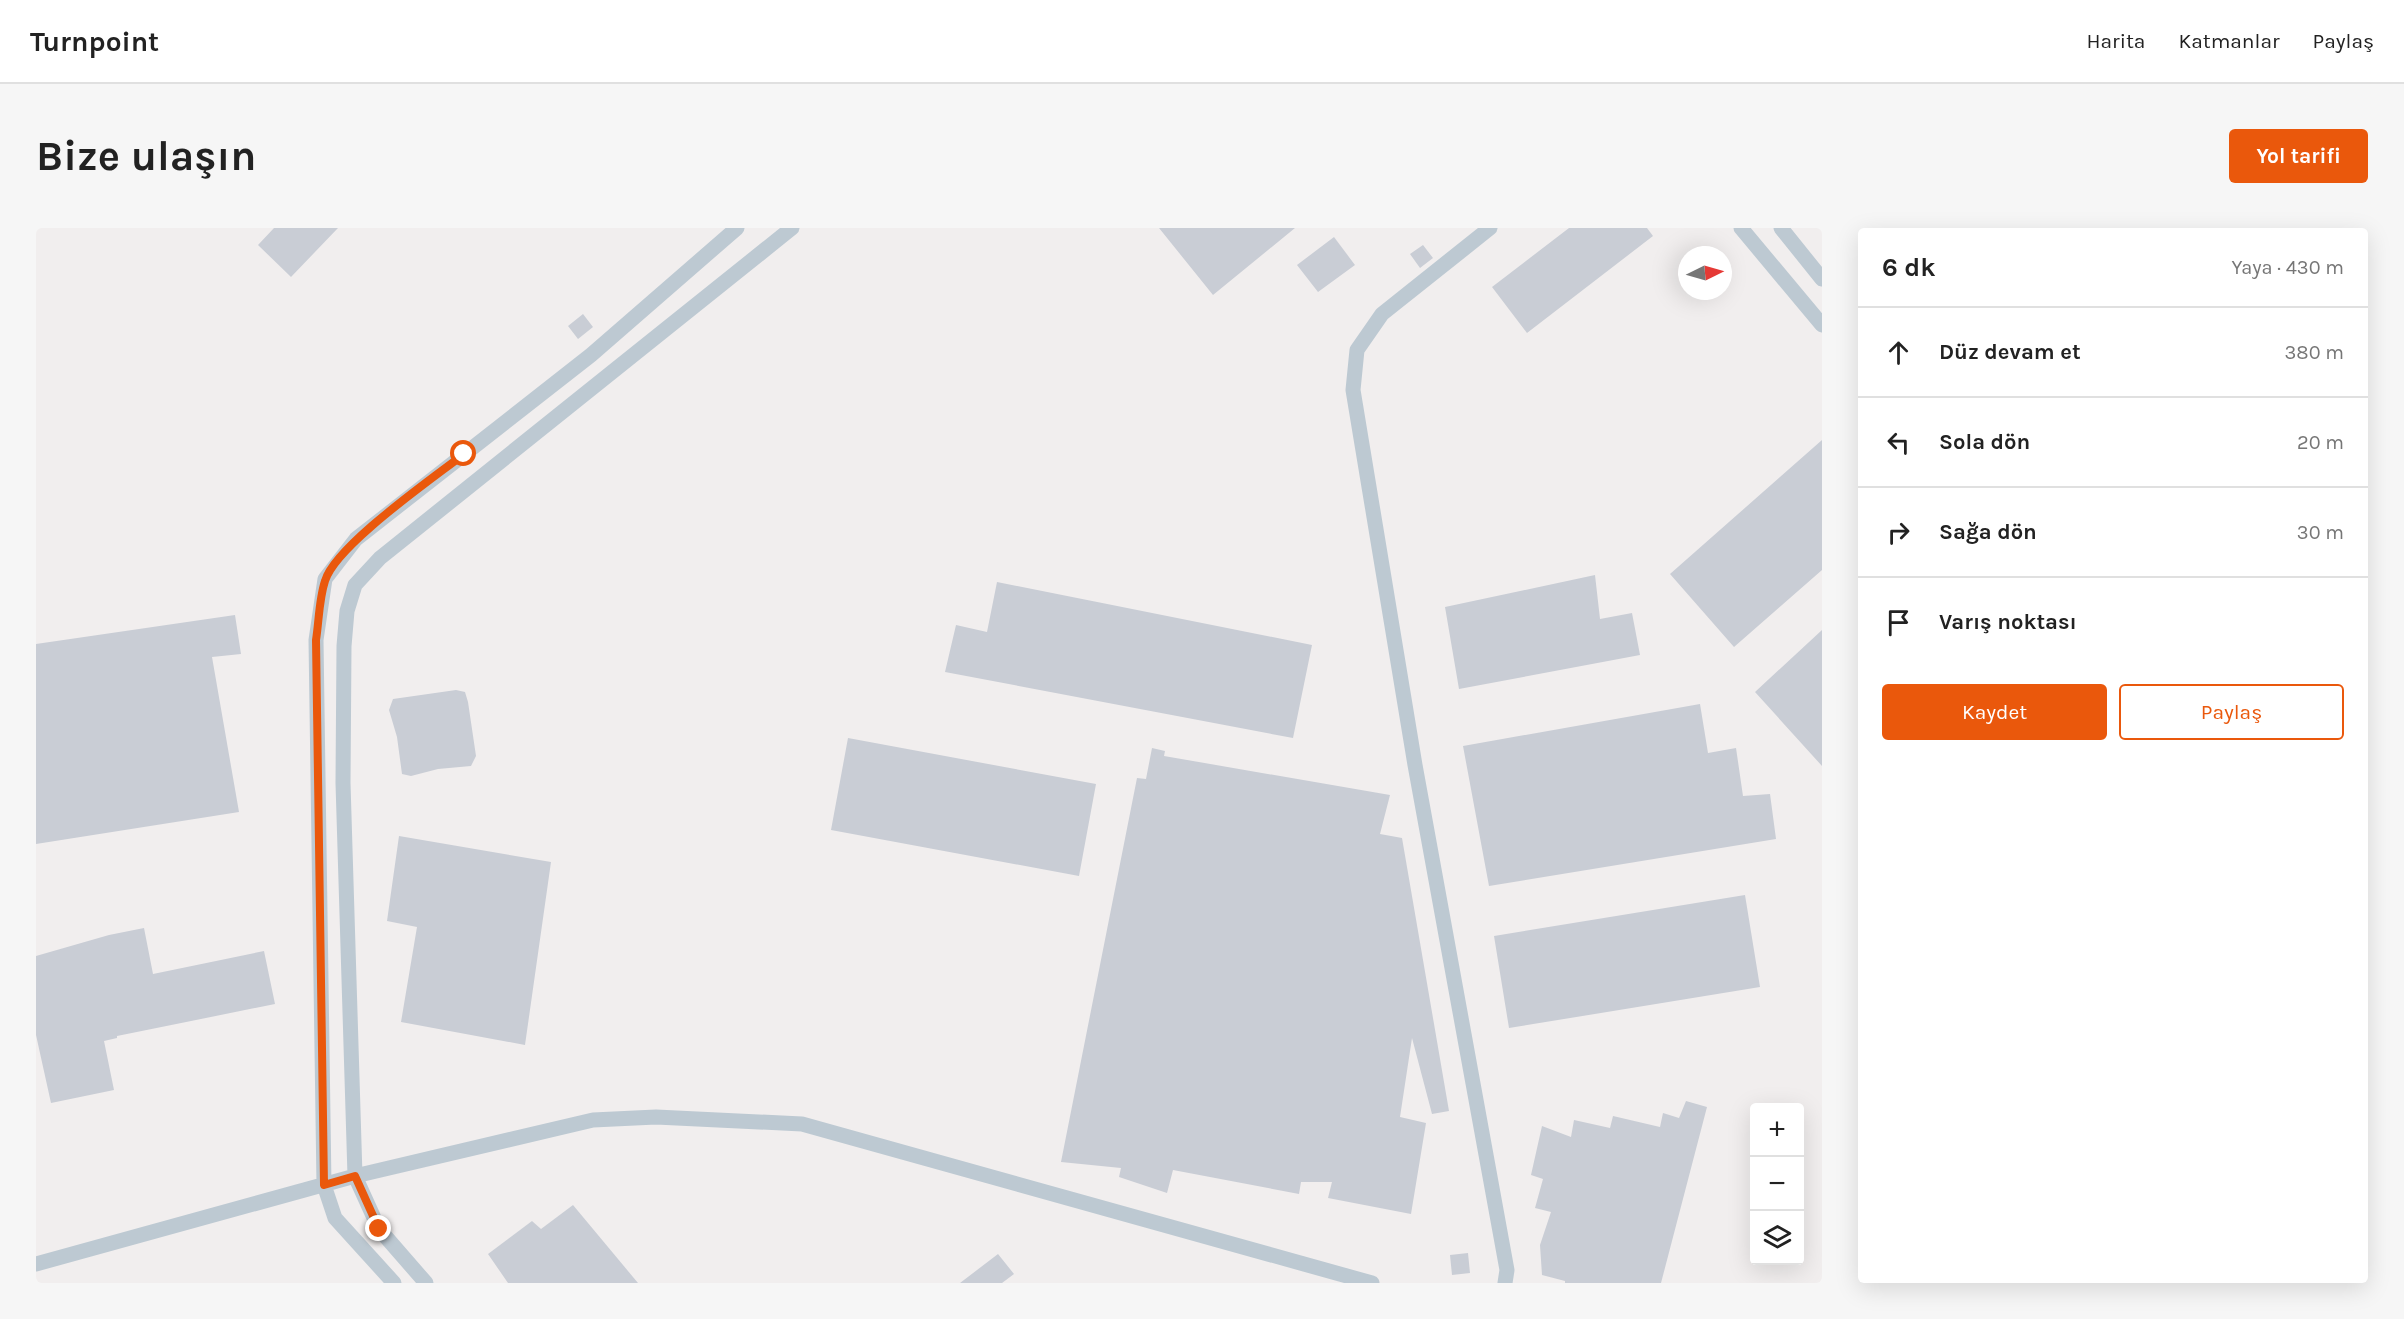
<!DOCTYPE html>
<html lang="tr">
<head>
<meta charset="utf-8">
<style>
	:root { --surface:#fff; --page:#f6f6f6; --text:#222; --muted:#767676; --line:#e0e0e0; --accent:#ea580c }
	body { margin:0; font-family:Karla,sans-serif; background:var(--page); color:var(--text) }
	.controls { position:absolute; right:18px; bottom:18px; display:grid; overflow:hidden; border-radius:6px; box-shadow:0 6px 24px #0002 }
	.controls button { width:54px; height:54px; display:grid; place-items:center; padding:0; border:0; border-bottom:2px solid var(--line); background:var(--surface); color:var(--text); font:30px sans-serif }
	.compass { position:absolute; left:1642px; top:18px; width:54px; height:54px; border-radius:50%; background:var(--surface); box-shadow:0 6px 24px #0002; rotate:85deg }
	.stop { position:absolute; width:18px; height:18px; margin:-14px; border:4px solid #ea580c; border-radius:50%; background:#fff }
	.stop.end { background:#ea580c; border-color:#fff; box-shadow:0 2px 6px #0008 }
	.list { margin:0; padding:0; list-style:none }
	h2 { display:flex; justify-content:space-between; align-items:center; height:78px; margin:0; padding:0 24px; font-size:26px }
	h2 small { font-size:20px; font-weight:400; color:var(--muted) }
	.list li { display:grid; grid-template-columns:39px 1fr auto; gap:18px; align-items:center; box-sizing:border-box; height:90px; padding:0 24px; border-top:2px solid var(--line) }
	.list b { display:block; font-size:22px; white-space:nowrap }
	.list em { font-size:20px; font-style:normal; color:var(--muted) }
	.actions { display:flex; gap:12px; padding:18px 24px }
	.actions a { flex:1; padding:14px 0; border:2px solid var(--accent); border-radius:6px; text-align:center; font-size:21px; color:var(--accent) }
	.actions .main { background:var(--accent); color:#fff }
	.icon { flex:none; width:33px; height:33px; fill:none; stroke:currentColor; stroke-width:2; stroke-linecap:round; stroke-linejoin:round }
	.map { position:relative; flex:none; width:1786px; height:1055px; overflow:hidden; border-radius:6px }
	header { display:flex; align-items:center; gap:36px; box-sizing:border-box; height:84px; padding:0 30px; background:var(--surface); border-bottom:2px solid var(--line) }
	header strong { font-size:28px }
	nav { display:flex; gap:33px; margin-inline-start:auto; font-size:21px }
	.intro { display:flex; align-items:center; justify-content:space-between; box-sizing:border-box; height:144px; padding:0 36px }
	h1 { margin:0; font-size:42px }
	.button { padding:15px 27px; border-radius:6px; background:var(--accent); color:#fff; font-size:21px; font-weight:700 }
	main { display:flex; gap:36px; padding:0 36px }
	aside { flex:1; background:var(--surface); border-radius:6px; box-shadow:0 6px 24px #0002 }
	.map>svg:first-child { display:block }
	.building { fill:#c9cdd5 }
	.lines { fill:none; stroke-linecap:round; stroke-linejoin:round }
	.minor { stroke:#bdc9d2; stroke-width:15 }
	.route { stroke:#ea580c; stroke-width:8 }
</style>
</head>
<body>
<header>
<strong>Turnpoint</strong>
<nav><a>Harita</a><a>Katmanlar</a><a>Paylaş</a></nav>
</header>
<div class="intro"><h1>Bize ulaşın</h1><a class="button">Yol tarifi</a></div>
<main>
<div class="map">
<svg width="1786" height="1055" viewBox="0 0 1786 1055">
	<rect width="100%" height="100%" fill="#f1eeee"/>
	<path class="building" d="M238 0H302L255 49 222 17Z
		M1123 0H1259L1177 67Z
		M1533 0H1611L1617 8 1491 105 1456 59Z
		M1298 9 1319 37 1282 64 1261 37Z
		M1387 17 1397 30 1384 40 1374 26Z
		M547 86 557 99 542 111 532 98Z
		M1786 212V342L1698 419 1634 346Z
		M1559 347 1564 391 1596 385 1604 427 1423 461 1409 379Z
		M961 354 1276 417 1257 510 909 444 920 397 951 404Z
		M199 387 205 426 176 429 203 584 0 616V416Z
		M1786 402V538L1719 464Z
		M420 462 429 464 432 474 440 528 435 538 402 541 375 548 366 546 361 509 353 482 357 471Z
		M1664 476 1672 525 1700 520 1707 568 1734 566 1740 611 1453 658 1427 518Z
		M812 510 1060 556 1043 648 795 602Z
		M1116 520 1129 523 1128 528 1354 567 1344 606 1366 610 1413 883 1396 886 1376 810 1364 889 1390 895 1375 986 1292 970 1296 954H1265L1263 966 1137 942 1131 965 1083 949 1085 940 1025 934 1101 550 1110 551Z
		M363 608 515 634 489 817 365 794 381 699 351 693Z
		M1709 667 1724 759 1473 800 1458 708Z
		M108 700 117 746 228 723 239 776 81 808V810L68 813 78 862 15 875 0 807V728L73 707Z
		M1650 873 1671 879 1625 1055H1529V1053L1506 1047 1504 1017 1515 984 1499 980 1507 951 1495 947 1506 898 1535 909 1538 892 1574 900 1577 888 1624 899 1627 885 1643 890Z
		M537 977 602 1055H472L452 1026 496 993 505 1001Z
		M1432 1025 1434 1045 1416 1047 1414 1027Z
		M962 1026 978 1046 966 1055H924Z"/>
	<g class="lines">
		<path class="minor" d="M1454 0 1346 86 1321 122 1317 162 1379 537 1471 1042 1469 1055
			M1705 0 1786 97
			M1745 0 1786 51
			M0 1036 319 948 557 892 620 889 766 896 1336 1055
			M358 1055 299 990 288 957 280 412 289 351 320 311 555 127 701 0
			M390 1055 343 1001 319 948 307 555 308 418 311 383 319 357 344 330 756 0"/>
	</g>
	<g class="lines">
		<path class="route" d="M343 1001 319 948 288 957 280 412C283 393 283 371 289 353 299 318 396 251 428 226"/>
	</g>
</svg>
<div class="controls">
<button>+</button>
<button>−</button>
<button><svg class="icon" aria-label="layers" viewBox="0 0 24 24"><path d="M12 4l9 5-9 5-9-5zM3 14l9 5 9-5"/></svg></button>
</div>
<svg class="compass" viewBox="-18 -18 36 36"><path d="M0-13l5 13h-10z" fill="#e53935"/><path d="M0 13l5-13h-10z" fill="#767676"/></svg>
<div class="stop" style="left:428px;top:226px"></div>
<div class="stop end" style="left:343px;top:1001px"></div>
</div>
<aside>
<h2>6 dk<small>Yaya · 430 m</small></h2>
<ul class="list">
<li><svg class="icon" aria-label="ahead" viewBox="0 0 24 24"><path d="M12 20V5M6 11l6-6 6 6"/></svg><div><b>Düz devam et</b></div><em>380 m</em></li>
<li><svg class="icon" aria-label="left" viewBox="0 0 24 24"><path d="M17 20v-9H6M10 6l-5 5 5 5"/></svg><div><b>Sola dön</b></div><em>20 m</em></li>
<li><svg class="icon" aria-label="right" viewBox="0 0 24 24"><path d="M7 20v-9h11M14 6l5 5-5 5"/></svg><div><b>Sağa dön</b></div><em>30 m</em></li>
<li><svg class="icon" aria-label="arrive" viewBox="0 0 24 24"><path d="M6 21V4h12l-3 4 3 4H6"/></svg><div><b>Varış noktası</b></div></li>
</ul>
<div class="actions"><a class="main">Kaydet</a><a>Paylaş</a></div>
</aside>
</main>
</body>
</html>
